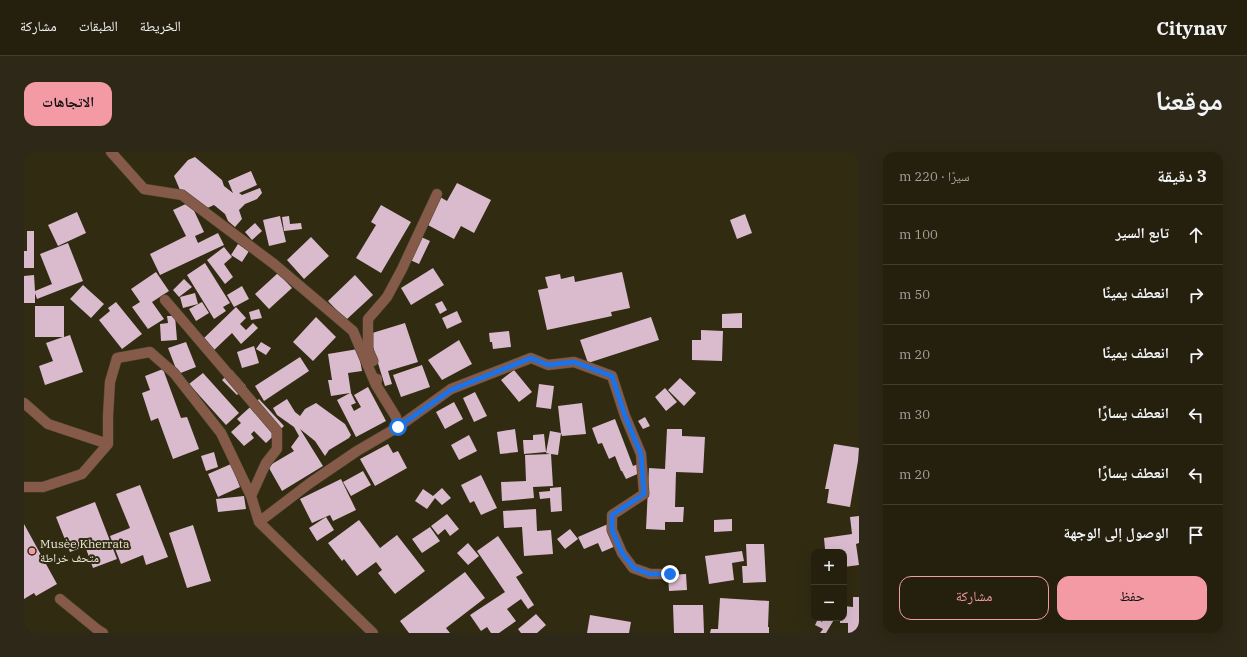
<!DOCTYPE html>
<html lang="ar">
<head>
<meta charset="utf-8">
<style>
	:root { --surface:#25200e; --page:#2d2817; --text:#f1f3f6; --muted:#a3a39e; --line:#423e2e; --accent:#f49aa4 }
	body { margin:0; font-family:"IBM Plex Serif","Noto Naskh Arabic",serif; background:var(--page); color:var(--text); direction:rtl }
	.controls { position:absolute; right:12px; bottom:12px; display:grid; overflow:hidden; border-radius:8px; box-shadow:0 4px 16px #0002 }
	.controls button { width:36px; height:36px; display:grid; place-items:center; padding:0; border:0; border-bottom:1px solid var(--line); background:var(--surface); color:var(--text); font:20px sans-serif }
	.stop { position:absolute; width:12px; height:12px; margin:-9px; border:3px solid #1a73e8; border-radius:50%; background:#fff }
	.stop.end { background:#1a73e8; border-color:#fff; box-shadow:0 1px 4px #0008 }
	.list { margin:0; padding:0; list-style:none }
	h2 { display:flex; justify-content:space-between; align-items:center; height:52px; margin:0; padding:0 16px; font-size:17px }
	h2 small { font-size:13px; font-weight:400; color:var(--muted) }
	.list li { display:grid; grid-template-columns:26px 1fr auto; gap:12px; align-items:center; box-sizing:border-box; height:60px; padding:0 16px; border-top:1px solid var(--line) }
	.list b { display:block; font-size:15px; white-space:nowrap }
	.list em { font-size:13px; font-style:normal; color:var(--muted) }
	.actions { display:flex; gap:8px; padding:12px 16px }
	.actions a { flex:1; padding:9px 0; border:1px solid var(--accent); border-radius:12px; text-align:center; font-size:14px; color:var(--accent) }
	.actions .main { background:var(--accent); color:#111 }
	.icon { flex:none; width:22px; height:22px; fill:none; stroke:currentColor; stroke-width:2; stroke-linecap:round; stroke-linejoin:round }
	.map { position:relative; flex:none; width:835px; height:481px; overflow:hidden; direction:ltr; border-radius:12px }
	header { display:flex; align-items:center; gap:24px; box-sizing:border-box; height:56px; padding:0 20px; background:var(--surface); border-bottom:1px solid var(--line) }
	header strong { font-size:19px }
	nav { display:flex; gap:22px; margin-inline-start:auto; font-size:14px }
	.intro { display:flex; align-items:center; justify-content:space-between; box-sizing:border-box; height:96px; padding:0 24px }
	h1 { margin:0; font-size:28px }
	.button { padding:10px 18px; border-radius:12px; background:var(--accent); color:#111; font-size:14px; font-weight:700 }
	main { display:flex; gap:24px; padding:0 24px }
	aside { flex:1; background:var(--surface); border-radius:12px; box-shadow:0 4px 16px #0002 }
	.map>svg:first-child { display:block }
	.building { fill:#d9bbcd }
	.lines { fill:none; stroke-linecap:round; stroke-linejoin:round }
	.street-casing { stroke:#4e4932; stroke-width:11 }
	.street { stroke:#855a48; stroke-width:10 }
	.route { stroke:#1a73e8; stroke-width:5 }
	.poi-dot { fill:#f49aa4; stroke:#312b12; stroke-width:1.5 }
	.labels { text-anchor:middle; stroke-width:4; stroke-linejoin:round; paint-order:stroke }
	.poi-label { font-size:12px; fill:#e9e7d7; stroke:#312b12; text-anchor:start }
</style>
</head>
<body>
<header>
<strong>Citynav</strong>
<nav><a>الخريطة</a><a>الطبقات</a><a>مشاركة</a></nav>
</header>
<div class="intro"><h1>موقعنا</h1><a class="button">الاتجاهات</a></div>
<main>
<aside>
<h2>3 دقيقة<small>سيرًا · 220 m</small></h2>
<ul class="list">
<li><svg class="icon" aria-label="ahead" viewBox="0 0 24 24"><path d="M12 20V5M6 11l6-6 6 6"/></svg><div><b>تابع السير</b></div><em>100 m</em></li>
<li><svg class="icon" aria-label="right" viewBox="0 0 24 24"><path d="M7 20v-9h11M14 6l5 5-5 5"/></svg><div><b>انعطف يمينًا</b></div><em>50 m</em></li>
<li><svg class="icon" aria-label="right" viewBox="0 0 24 24"><path d="M7 20v-9h11M14 6l5 5-5 5"/></svg><div><b>انعطف يمينًا</b></div><em>20 m</em></li>
<li><svg class="icon" aria-label="left" viewBox="0 0 24 24"><path d="M17 20v-9H6M10 6l-5 5 5 5"/></svg><div><b>انعطف يسارًا</b></div><em>30 m</em></li>
<li><svg class="icon" aria-label="left" viewBox="0 0 24 24"><path d="M17 20v-9H6M10 6l-5 5 5 5"/></svg><div><b>انعطف يسارًا</b></div><em>20 m</em></li>
<li><svg class="icon" aria-label="arrive" viewBox="0 0 24 24"><path d="M6 21V4h12l-3 4 3 4H6"/></svg><div><b>الوصول إلى الوجهة</b></div></li>
</ul>
<div class="actions"><a class="main">حفظ</a><a>مشاركة</a></div>
</aside>
<div class="map">
<svg width="835" height="481" viewBox="0 0 835 481">
	<rect width="100%" height="100%" fill="#312b12"/>
	<path class="building" d="M171 5 198 28 200 34 209 41 204 29 227 19 233 33 215 41 218 43 236 36 238 41 233 47 221 52 215 58 218 67 211 75 204 69 201 62 190 53 179 58 156 38 150 24 164 8Z
		M433 31 467 48 450 81 437 74 430 87 402 72 416 45 423 49Z
		M166 50 180 80 171 84 174 91 194 81 200 93 136 123 126 102 162 84 149 58Z
		M357 53 387 70 357 121 332 106 352 73 347 70Z
		M53 60 62 81 34 94 24 73Z
		M721 62 728 81 713 87 706 68Z
		M256 64 262 90 245 94 239 68Z
		M265 64 266 72 277 71 278 77 260 79 258 65Z
		M231 71 238 79 228 88 221 80Z
		M3 79H10V116H0V99H3Z
		M395 84 406 89 395 112 384 107Z
		M287 85 305 104 280 127 263 108Z
		M44 91 59 129 13 147 11 141V151H0V124L10 123 11 139 28 132 16 102Z
		M214 92 225 99 218 110 207 103Z
		M200 95 208 105 200 112 209 125 201 132 183 108Z
		M181 111 206 151 199 155 202 159 190 167 163 123Z
		M409 116 420 133 387 153 377 136Z
		M132 120 145 139 128 150 140 167 124 177 108 155 116 150 107 137Z
		M598 120 606 156 587 160 588 164 523 178 514 138 524 136 521 125 536 122 537 127 550 124 551 130Z
		M254 121 268 136 245 157 231 142Z
		M331 123 349 143 322 168 304 149Z
		M160 127 168 135 155 145 149 138Z
		M59 133 80 152 67 166 46 147Z
		M218 134 225 147 210 155 203 143Z
		M171 141 174 152 159 156 156 145Z
		M418 149 423 158 416 162 411 152Z
		M92 150 118 182 98 197 75 168 86 159 84 156Z
		M178 150 185 161 172 169 165 157Z
		M11 154H40V185L46 183 59 220 21 233 15 214 29 209 22 191 39 185H11Z
		M212 155 222 166 216 172 222 178 229 171 234 176 217 192 208 181 188 200 178 188Z
		M235 157 238 166 227 168 225 160Z
		M433 159 438 170 423 177 418 166Z
		M718 161V176H698V162Z
		M143 164H151L153 188 137 189 136 172 144 171Z
		M292 165 312 185 289 209 269 190Z
		M627 165 635 188 564 211 556 188Z
		M381 171 394 210 364 219 368 232 361 234 345 182Z
		M677 178 699 179 698 209 668 208V188H677Z
		M485 179 487 195 469 197 468 190H466L465 181Z
		M435 188 448 212 418 228 404 208Z
		M162 190 172 215 154 222 144 196Z
		M237 190 247 196 242 203 232 197Z
		M230 194 235 211 218 216 213 200Z
		M334 197 338 219 324 221 327 241 332 251 327 253 330 259 337 255 330 243 344 235 362 269 332 285 313 248 326 241 307 244 304 228H308L304 202Z
		M276 205 285 219 240 249 231 234Z
		M398 213 406 235 377 245 369 223Z
		M139 217 157 266 163 265 175 297 149 307 134 266 127 269 118 241 126 238 121 224Z
		M208 218 222 234 213 243 198 228Z
		M490 218 508 240 495 250 477 228Z
		M179 221 215 261 202 273 165 232Z
		M656 226 672 241 660 254 644 238Z
		M515 232 530 234 527 257 512 255Z
		M641 236 653 250 642 259 631 245Z
		M451 240 463 264 450 270 439 246Z
		M235 247 260 274 242 291 230 279 227 282 230 286 220 294 207 280 217 271 213 267Z
		M263 247 271 260 276 264 281 257 292 251 321 272 327 283 325 286 305 298 301 304 291 289 276 277 299 314 258 339 245 316 248 312 270 299 267 295 275 284 270 275 253 263 249 256Z
		M430 250 439 267 421 277 412 260Z
		M558 251 562 282 538 284 537 281 534 303 527 302 529 334 509 335 510 346 478 349 477 330 502 329 501 303 526 302 522 301 526 279 537 281 534 254Z
		M621 265 626 274 619 277 614 269Z
		M591 267 609 314 614 312 618 320 602 327 598 319H597L591 304 585 307 578 291 574 292 568 276Z
		M491 277 494 300 476 302 473 280Z
		M643 277H658V284L681 285 679 321 652 320 651 355H660L659 370H641V378L622 377 625 316 641 317Z
		M520 282 522 300 500 302 499 288H509V283Z
		M445 283 453 299 435 308 427 293Z
		M364 292 369 301 374 299 383 316 351 334 336 307Z
		M810 292 835 296 834 309 826 355 803 351 805 337H801Z
		M190 300 194 315 182 319 177 304Z
		M207 312 216 335 194 345 184 322Z
		M339 319 347 333 327 344 319 330Z
		M457 323 473 356 457 363 450 349 446 351 437 333Z
		M317 327 332 358 309 369 306 363 288 371 276 347Z
		M116 333 144 405 122 413 119 403 97 412 86 384 106 376 92 342Z
		M537 335 538 359 527 360 526 346 516 347 515 340 526 339V336Z
		M418 336 427 346 418 353 411 346 403 357 391 349 399 337 409 344Z
		M220 344 222 357 194 360 192 347Z
		M71 350 93 407 69 416 61 394 46 400 32 365Z
		M512 357 513 379 527 378 529 402 500 404 498 375 480 376 479 359Z
		M423 362 435 377 426 384 421 377 414 383 407 374Z
		M835 364V391L832 392 835 413 820 415V400H796V398L801 397 800 386 828 382 826 365Z
		M302 365 310 378 293 389 285 376Z
		M708 367V379L690 380V368Z
		M335 368 356 396 373 383 401 419 371 442 354 421 358 418 352 410 333 424 320 407 318 409 304 391Z
		M0 372 33 432 12 444 10 441 0 447Z
		M584 372 594 393 578 400 574 391 560 397 554 385Z
		M169 373 187 429 163 436 145 381Z
		M406 375 416 389 398 401 388 387Z
		M546 377 554 387 541 397 533 387Z
		M474 384 499 421 492 425 510 453 504 457 497 447 483 457 492 469 475 481H467L463 475 457 479 446 463 481 440 453 399Z
		M444 391 455 404 444 413 433 401Z
		M722 392H740L742 430 719 431 718 414H723Z
		M718 399 720 409 708 411 710 428 685 432 681 404Z
		M441 420 461 446 422 476 426 481H385L376 469Z
		M662 422 663 438 645 439 644 423Z
		M829 445H835V481H824V471H816V466H820V454L829 455Z
		M696 446 745 449 744 475H745V481H686L687 477H694Z
		M649 453H679L680 481H650Z
		M512 462 522 473 513 481H497L494 477Z
		M566 463 607 470 605 481H563Z
		M800 466H811L802 481H796L799 477 791 473 794 467 798 470Z"/>
	<g class="lines">
		<defs>
			<path id="street" d="M87 0 120 37 158 43 250 112 329 179 352 233
				M141 148 253 279V297L242 311 227 344
				M349 209 344 198V167L363 145 378 117 413 42
				M353 227 352 233 372 265 374 275
				M0 251 24 272 84 292
				M0 335H19L58 322 84 292V264L86 230 93 206 126 200 150 221 197 281 227 344 235 370 349 481
				M235 370 286 331 333 299 374 275 427 237 507 206 524 213 550 210 588 224 601 264 617 302 620 342 588 363V378L598 401 609 416 626 422H646
				M36 447 74 478 79 481"/>
		</defs>
		<use href="#street" class="street-casing"/>
		<use href="#street" class="street"/>
	</g>
	<g class="lines">
		<path class="route" d="M374 275 427 238 507 206 524 213 550 210 588 224 601 264 617 302 620 342 588 363V378L598 401 610 416 626 422H646"/>
	</g>
	<circle class="poi-dot" cx="8" cy="399" r="4"/>
	<g class="labels">
		<g class="poi-label">
			<text x="16" y="396">Musèe Kherrata<tspan x="16" dy="14">متحف خراطة</tspan></text>
		</g>
	</g>
</svg>
<div class="controls">
<button>+</button>
<button>−</button>
</div>
<div class="stop" style="left:374px;top:275px"></div>
<div class="stop end" style="left:646px;top:422px"></div>
</div>
</main>
</body>
</html>
